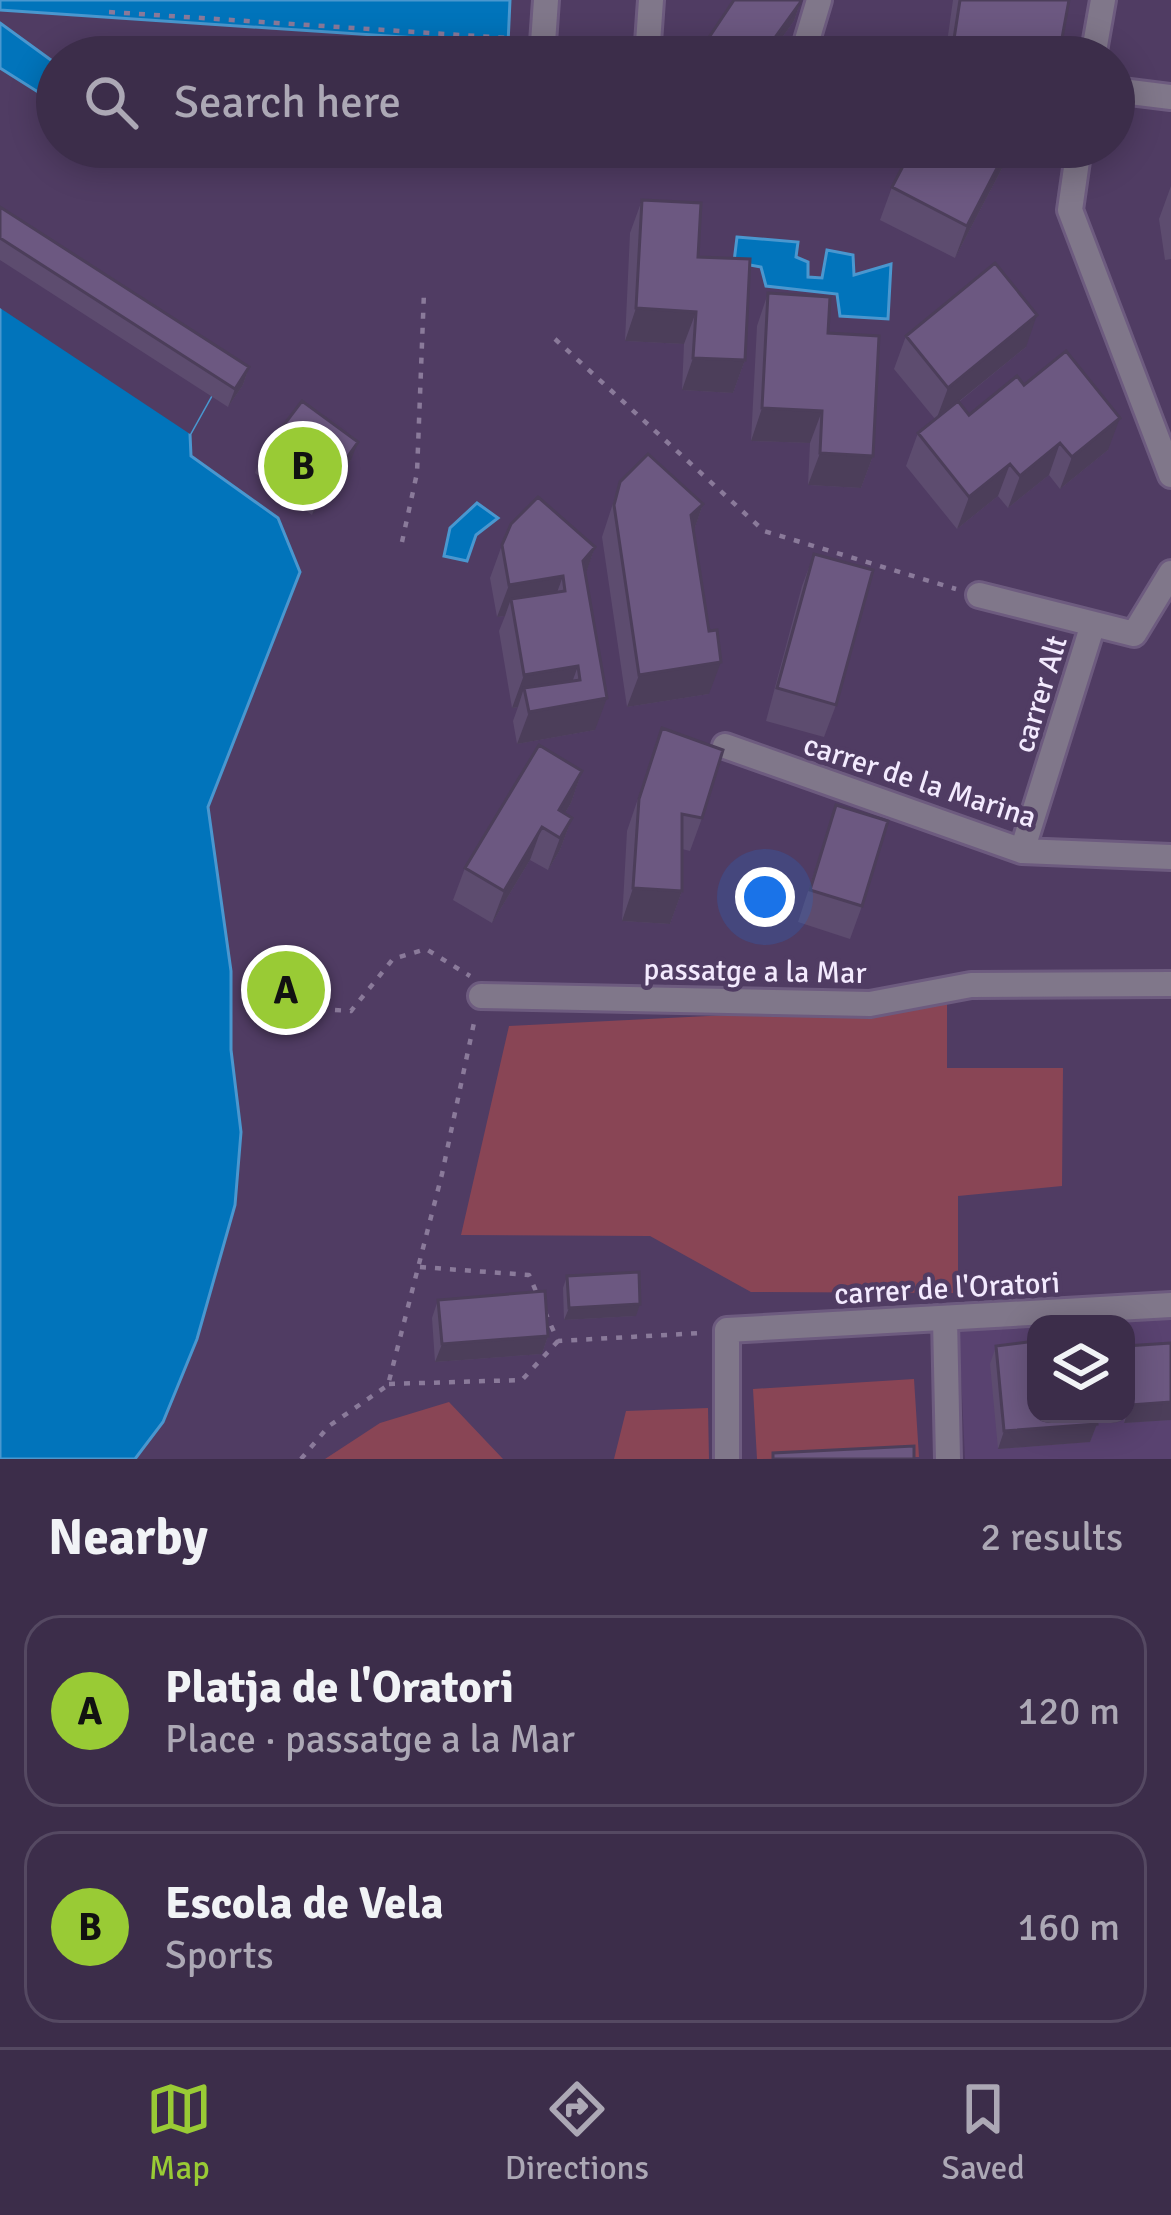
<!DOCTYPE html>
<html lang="en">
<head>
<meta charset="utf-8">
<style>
	:root { --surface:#3c2d4a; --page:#433551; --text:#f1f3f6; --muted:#aca8b5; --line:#554962; --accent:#99cb35 }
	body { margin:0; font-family:Signika,sans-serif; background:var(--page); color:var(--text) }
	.controls { position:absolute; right:36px; bottom:36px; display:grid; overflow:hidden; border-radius:24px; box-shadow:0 6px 30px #0003 }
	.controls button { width:108px; height:108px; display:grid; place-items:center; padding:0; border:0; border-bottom:3px solid var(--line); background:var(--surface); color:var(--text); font:60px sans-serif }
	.you { position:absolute; left:765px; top:897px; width:42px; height:42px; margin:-30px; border:9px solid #fff; border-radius:50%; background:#1a73e8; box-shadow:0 0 0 18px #1a73e833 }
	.badge { display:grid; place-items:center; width:78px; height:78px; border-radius:50%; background:var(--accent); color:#111; font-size:39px; font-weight:700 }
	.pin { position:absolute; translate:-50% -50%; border:6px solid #fff; box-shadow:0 3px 12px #0006 }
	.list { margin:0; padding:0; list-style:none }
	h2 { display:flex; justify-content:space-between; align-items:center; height:156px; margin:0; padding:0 48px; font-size:51px }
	h2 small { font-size:39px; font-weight:400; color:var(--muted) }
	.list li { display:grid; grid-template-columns:78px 1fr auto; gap:36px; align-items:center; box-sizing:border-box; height:192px; margin:0 24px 24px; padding:0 24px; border:3px solid var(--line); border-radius:36px }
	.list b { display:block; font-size:45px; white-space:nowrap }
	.list p { margin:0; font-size:39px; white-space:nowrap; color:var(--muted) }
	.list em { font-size:39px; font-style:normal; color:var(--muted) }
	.icon { flex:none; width:66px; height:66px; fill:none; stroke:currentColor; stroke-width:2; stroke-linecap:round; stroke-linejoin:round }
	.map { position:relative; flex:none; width:1171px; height:1459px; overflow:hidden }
	.search { position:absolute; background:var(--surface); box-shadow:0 6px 30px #0003; left:36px; right:36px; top:36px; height:132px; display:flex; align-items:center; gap:30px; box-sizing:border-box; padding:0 42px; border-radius:66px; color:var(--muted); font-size:45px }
	.sheet { height:588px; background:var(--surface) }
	nav { display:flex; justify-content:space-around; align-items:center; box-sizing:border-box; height:168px; border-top:3px solid var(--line); background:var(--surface); font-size:33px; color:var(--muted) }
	nav a { display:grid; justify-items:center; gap:6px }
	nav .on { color:var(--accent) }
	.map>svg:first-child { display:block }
	.built { fill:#594270 }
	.green { fill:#894555 }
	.water { fill:#0174bb; stroke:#4a97cf; stroke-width:3 }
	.pier { fill:#503c63 }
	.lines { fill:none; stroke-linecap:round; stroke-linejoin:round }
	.street-casing { stroke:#6d5b7f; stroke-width:30 }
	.path { stroke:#8a7a9a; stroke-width:4.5; stroke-dasharray:6 9; stroke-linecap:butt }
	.street { stroke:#80778a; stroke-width:24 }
	.wall { fill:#5d4c6f }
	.shaded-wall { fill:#4c3e5a }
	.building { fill:#6c5881; stroke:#4c3e5a; stroke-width:3 }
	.labels { text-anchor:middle; stroke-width:9; stroke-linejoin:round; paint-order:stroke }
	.street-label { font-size:30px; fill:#f3eafe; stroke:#503c63 }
</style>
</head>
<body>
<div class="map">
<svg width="1171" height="1459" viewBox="0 0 1171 1459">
	<rect width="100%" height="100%" fill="#503c63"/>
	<path class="built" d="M1171 1318V1459H965L959 1331 1036 1326V1414H1126V1324H1074Z"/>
	<path class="green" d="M947 1004V1068H1063L1062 1186 958 1196V1293L751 1292 650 1236 461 1235 509 1026Z
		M914 1379 919 1457 757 1459 753 1389Z
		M449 1402 503 1459H325L380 1423Z
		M708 1408 709 1459H614L626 1411Z"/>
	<path class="water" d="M0 0H510L508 44 0 10Z
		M0 23 55 63 38 92 0 68Z
		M737 237 798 242 796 257 808 262V277L822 278 827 250 853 255 854 275 891 264 888 319 840 316 837 294 766 286 761 267 734 262Z
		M0 257 215 389 190 434 191 456 278 518 300 572 208 807 231 971V1050L241 1132 235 1205 197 1339 163 1422 135 1459H0Z
		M477 503 498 518 476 535 467 561 444 556 450 528Z"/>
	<path class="pier" d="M0 257 215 389 190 434 0 308Z"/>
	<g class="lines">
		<defs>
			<path id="street" d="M542 57 546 0
				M647 57 651 0
				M802 57 819 0
				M1093 57 1103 0
				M1114 90 1171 97
				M1079 147 1070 210 1171 475
				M979 595 1134 634 1171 573
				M725 746 1022 851 1171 857
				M1022 851 1093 624
				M481 996 870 1004 971 985 1171 984
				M945 1319 948 1459
				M727 1459V1330L1171 1305"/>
		</defs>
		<use href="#street" class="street-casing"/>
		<path class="path" d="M109 12 507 38
			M555 339 764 531 956 589
			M402 542 417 473 424 292
			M335 1010 351 1011 393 959 426 949 470 976
			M420 1267 529 1275 538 1296
			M545 1312 558 1341 701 1333
			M389 1384 522 1380 558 1341
			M301 1459 329 1426 388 1385 442 1174 475 1018"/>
		<use href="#street" class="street"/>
	</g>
	<path class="wall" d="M953 0H1069L1057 57H945Z
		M800 3 794 21 768 57H700L706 42Z
		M1008 157 955 258 880 220 892 187Z
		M1171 186V259L1165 260 1159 219Z
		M642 200 698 257 745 360 733 393 682 390 684 344 625 341 630 233Z
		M0 207 249 367 243 385 228 407 0 260Z
		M768 293 828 333 873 456 861 488 808 485 810 443 751 441 757 326Z
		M906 336 1026 347 959 402 969 415 1024 385 1108 450 1060 489 1049 475 1008 508 998 496 957 529 906 466 918 433 935 419 894 369Z
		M261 455 351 460 312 515 255 473Z
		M620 482 703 504 694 530 709 631V694L627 707 602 537Z
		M502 545 595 547 585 575 595 730 517 744 513 721 518 707 512 708 499 631 505 616 497 617 490 578Z
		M814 554 836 705 824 737 766 721 802 586Z
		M662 728 702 818 690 851 682 849V891L670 924 622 921 627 831Z
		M582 771 571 803 565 813 572 818 560 850 548 870 530 860 492 923 453 900 465 868Z
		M836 805 862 906 850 939 798 922Z
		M567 1276 636 1316 564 1320 563 1288Z
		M438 1300 548 1336 542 1354 435 1362 432 1318Z
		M1171 1343V1420L1124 1423 1123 1414H1126V1346Z
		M996 1346 1097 1424 1090 1442 998 1449 990 1364Z"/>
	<path class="shaded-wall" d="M800 3 794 21 768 57H761Z
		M954 39 1060 49 1057 57H948Z
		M1008 147H1011L1008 157 955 258 967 226Z
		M636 308 696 312 684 344 625 341Z
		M1037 315 1026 347 936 420 948 388Z
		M693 358 745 360 733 393 682 390Z
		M249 367 243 385 228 407 235 389Z
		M762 408 822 411 810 443 751 441Z
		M1120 418 1108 450 1060 489 1072 457Z
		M358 442 351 460 312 515 319 497Z
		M1060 443 1049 475 1008 508 1020 476Z
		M820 453 873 456 861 488 808 485Z
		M1010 464 998 496 957 529 969 497Z
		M703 504 692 536 691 515Z
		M595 547 584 579 583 561Z
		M563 576 551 609 511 599 505 616 497 617 509 585Z
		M721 662 709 694 627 707 639 675Z
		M578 666 566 699 524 688 518 707 512 708 524 675Z
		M607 698 595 730 517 744 529 712Z
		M582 771 571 803 553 833 559 810Z
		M572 818 560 850 548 870 560 838Z
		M542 827 530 860 492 923 504 891Z
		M633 888 682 891 670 924 622 921Z
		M640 1304 636 1316 564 1320 569 1308Z
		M548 1336 542 1354 435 1362 442 1344Z
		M1171 1402V1420L1124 1423 1130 1405Z
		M1097 1424 1090 1442 998 1449 1004 1431Z"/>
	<path class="building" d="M734 0H801L800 3 761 57H726L706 42Z
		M960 0H1069L1060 49 954 39Z
		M913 147H1008L967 226 892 187Z
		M642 200 701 203 698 257 750 259 745 360 693 358 696 312 636 308Z
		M0 207 249 367 235 389 0 238Z
		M995 263 1037 315 948 388 906 336Z
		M768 293 830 297 828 333 879 336 873 456 820 453 822 411 762 408Z
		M1066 351 1120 418 1072 457 1060 443 1020 476 1010 464 969 497 918 433 958 401 969 415 1017 376 1024 385Z
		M302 401 358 442 319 497 261 455Z
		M648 454 703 504 691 515 709 631 717 630 721 662 639 675 614 505 620 482Z
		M538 497 595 547 583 561 607 698 529 712 524 688 580 680 578 666 524 675 511 599 565 591 563 576 509 585 502 545 511 524Z
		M814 554 873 570 836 705 777 688Z
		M662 728 723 750 702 818 682 814V891L633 888 639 799Z
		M539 745 582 771 559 810 572 818 560 838 542 827 504 891 465 868Z
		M836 805 888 821 862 906 810 890Z
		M639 1272 640 1304 569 1308 567 1276Z
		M545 1291 548 1336 442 1344 438 1300Z
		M1036 1341V1414H1096L1097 1424 1004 1431 996 1346Z
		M1171 1343V1402L1130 1405 1126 1346Z
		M914 1446V1459H773V1453Z"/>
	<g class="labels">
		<g class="street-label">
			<text transform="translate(1040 694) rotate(-73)" y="10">carrer Alt</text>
			<text transform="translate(920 781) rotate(18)" y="10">carrer de la Marina</text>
			<text transform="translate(755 971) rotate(1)" y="10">passatge a la Mar</text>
			<text transform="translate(947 1288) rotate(-3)" y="10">carrer de l'Oratori</text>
		</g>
	</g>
</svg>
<div class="controls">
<button><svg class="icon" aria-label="layers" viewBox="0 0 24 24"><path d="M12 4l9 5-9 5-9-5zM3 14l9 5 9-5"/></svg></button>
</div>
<div class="you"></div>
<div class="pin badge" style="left:286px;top:990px">A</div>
<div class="pin badge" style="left:303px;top:466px">B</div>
<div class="search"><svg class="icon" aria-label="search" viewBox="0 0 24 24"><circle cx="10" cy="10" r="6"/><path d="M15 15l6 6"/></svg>Search here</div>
</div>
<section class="sheet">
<h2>Nearby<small>2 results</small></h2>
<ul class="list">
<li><span class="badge">A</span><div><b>Platja de l'Oratori</b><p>Place · passatge a la Mar</p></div><em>120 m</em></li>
<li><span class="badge">B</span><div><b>Escola de Vela</b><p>Sports</p></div><em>160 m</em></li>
</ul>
</section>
<nav>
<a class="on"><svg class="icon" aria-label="map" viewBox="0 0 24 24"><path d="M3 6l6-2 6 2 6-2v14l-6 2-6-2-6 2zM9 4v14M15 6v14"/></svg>Map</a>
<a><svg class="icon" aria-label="directions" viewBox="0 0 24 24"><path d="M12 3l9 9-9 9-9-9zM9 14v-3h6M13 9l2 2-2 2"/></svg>Directions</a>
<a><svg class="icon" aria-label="saved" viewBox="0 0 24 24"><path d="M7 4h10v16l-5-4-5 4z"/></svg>Saved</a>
</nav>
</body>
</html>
